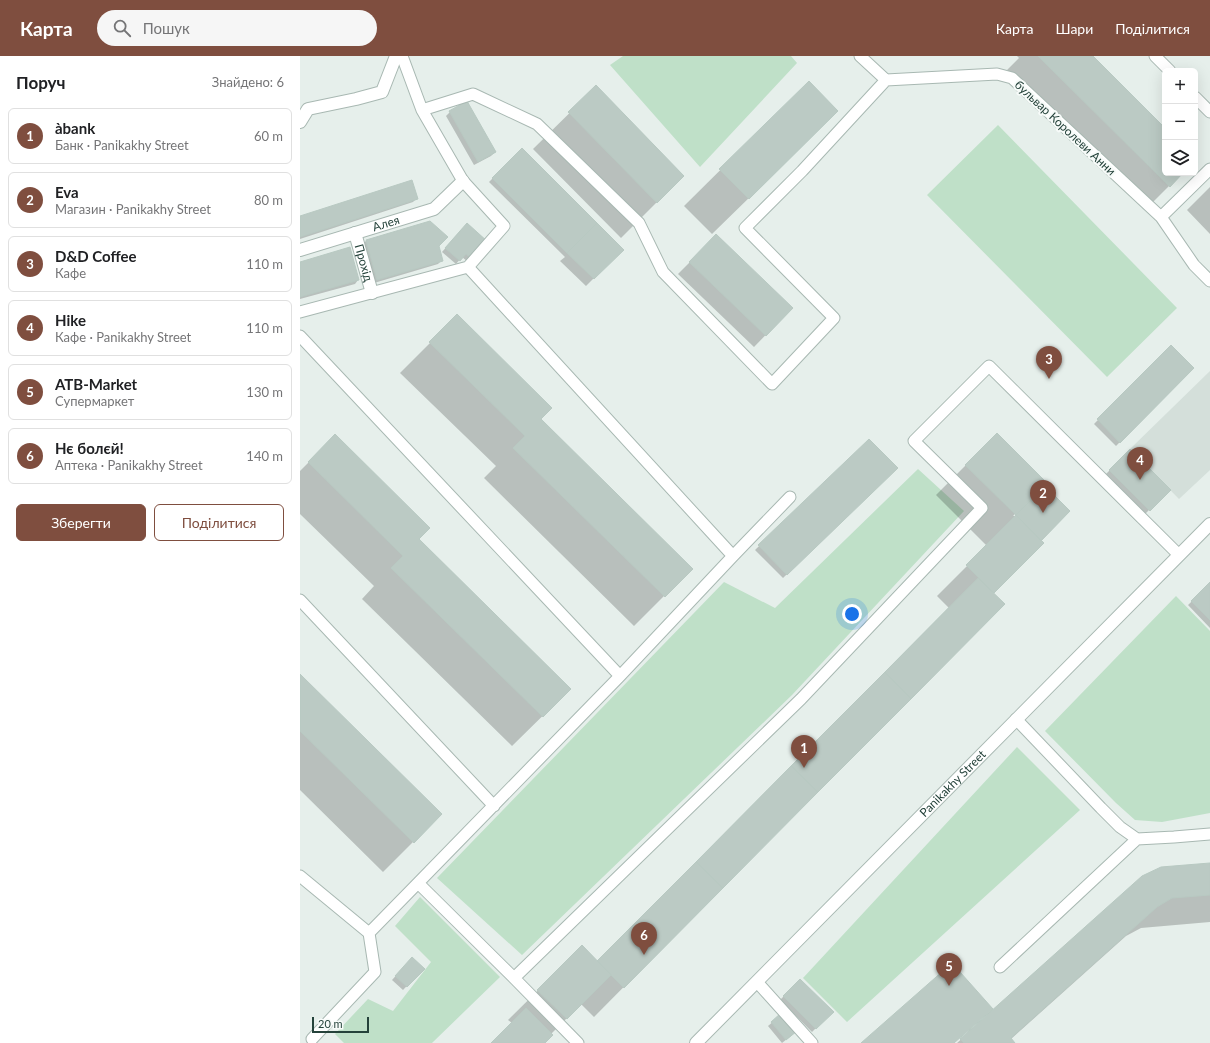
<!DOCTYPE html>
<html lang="uk">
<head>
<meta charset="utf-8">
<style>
	:root { --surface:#fff; --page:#f6f6f6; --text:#202124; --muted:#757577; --line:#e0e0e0; --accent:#7f4e3f }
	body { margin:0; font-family:Lato,sans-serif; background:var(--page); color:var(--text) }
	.controls { position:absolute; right:12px; top:12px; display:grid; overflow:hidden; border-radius:6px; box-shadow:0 4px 16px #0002 }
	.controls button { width:36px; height:36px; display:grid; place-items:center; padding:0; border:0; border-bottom:1px solid var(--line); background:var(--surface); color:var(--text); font:20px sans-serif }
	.scale { position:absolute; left:12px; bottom:10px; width:57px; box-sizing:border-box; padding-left:4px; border:2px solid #24423a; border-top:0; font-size:11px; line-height:14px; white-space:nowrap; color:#24423a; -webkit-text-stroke:3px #f7fbf9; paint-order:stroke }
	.you { position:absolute; left:552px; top:558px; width:14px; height:14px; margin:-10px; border:3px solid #fff; border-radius:50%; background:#1a73e8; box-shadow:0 0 0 6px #1a73e833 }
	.badge { display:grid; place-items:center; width:26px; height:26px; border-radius:50%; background:var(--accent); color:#fff; font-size:13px; font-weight:700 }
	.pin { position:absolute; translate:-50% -33px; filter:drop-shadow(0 1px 2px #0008) }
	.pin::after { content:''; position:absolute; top:21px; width:14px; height:12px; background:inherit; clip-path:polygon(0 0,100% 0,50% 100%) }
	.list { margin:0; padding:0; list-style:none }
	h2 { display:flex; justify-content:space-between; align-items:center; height:52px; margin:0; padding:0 16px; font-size:17px }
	h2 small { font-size:13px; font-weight:400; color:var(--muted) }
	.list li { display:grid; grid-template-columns:26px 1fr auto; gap:12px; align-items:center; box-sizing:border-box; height:56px; margin:0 8px 8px; padding:0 8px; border:1px solid var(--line); border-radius:6px }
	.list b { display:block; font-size:15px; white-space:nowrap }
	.list p { margin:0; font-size:13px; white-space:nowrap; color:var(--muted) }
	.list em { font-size:13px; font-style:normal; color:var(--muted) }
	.actions { display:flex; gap:8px; padding:12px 16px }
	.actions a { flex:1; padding:9px 0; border:1px solid var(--accent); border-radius:6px; text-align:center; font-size:14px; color:var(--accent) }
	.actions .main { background:var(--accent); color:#fff }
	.icon { flex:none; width:22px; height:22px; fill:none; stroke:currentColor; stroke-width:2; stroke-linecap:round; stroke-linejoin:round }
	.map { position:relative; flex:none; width:910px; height:987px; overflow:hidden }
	header { display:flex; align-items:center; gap:24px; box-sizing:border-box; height:56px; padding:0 20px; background:var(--accent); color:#fff }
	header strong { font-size:19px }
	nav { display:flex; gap:22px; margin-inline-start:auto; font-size:14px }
	.search { width:280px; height:36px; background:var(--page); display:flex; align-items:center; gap:10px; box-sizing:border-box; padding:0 14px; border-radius:22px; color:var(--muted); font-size:15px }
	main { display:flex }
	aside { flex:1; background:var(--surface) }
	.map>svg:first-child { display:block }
	.built { fill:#d4dfda }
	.green { fill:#bfe0c8 }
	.shadow { fill:#0003 }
	.building { fill:#bbcac4; stroke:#b8c9c2 }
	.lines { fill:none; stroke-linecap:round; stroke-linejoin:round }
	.service-casing { stroke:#a8b8b2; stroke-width:13 }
	.pedestrian-casing { stroke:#a8b8b2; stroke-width:14 }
	.minor-casing { stroke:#a8b8b2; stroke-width:14 }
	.tertiary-casing { stroke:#a8b8b2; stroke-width:14 }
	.service { stroke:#fff; stroke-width:11 }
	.pedestrian { stroke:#fff; stroke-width:12 }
	.minor { stroke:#fff; stroke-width:12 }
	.tertiary { stroke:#fff; stroke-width:12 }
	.labels { text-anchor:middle; stroke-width:4; stroke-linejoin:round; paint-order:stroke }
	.street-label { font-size:12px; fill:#24423a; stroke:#f7fbf9 }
</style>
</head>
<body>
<header>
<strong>Карта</strong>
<div class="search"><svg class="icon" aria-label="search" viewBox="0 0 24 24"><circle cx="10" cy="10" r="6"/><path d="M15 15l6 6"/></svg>Пошук</div>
<nav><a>Карта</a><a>Шари</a><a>Поділитися</a></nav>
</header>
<main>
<aside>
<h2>Поруч<small>Знайдено: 6</small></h2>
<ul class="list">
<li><span class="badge">1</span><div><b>àbank</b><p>Банк · Panikakhy Street</p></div><em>60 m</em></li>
<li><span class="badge">2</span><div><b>Eva</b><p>Магазин · Panikakhy Street</p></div><em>80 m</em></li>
<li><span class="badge">3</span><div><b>D&amp;D Coffee</b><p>Кафе</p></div><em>110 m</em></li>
<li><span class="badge">4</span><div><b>Hike</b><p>Кафе · Panikakhy Street</p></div><em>110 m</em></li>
<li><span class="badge">5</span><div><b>ATB-Market</b><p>Супермаркет</p></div><em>130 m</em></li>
<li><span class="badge">6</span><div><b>Нє болєй!</b><p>Аптека · Panikakhy Street</p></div><em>140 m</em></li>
</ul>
<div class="actions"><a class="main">Зберегти</a><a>Поділитися</a></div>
</aside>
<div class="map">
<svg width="910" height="987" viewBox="0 0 910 987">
	<rect width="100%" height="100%" fill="#e6efeb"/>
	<path class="built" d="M910 315V414L879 443 830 393Z"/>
	<path class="green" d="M323 0H491L497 7 400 111 310 9Z
		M698 69 877 252 807 321 627 139Z
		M618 413 664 455 492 639 222 899 137 822 424 526 475 552Z
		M876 540 910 575V757L862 766 835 764 816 747 745 675Z
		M717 691 780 754 547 966 503 922Z
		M120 841 200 921 132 987H44L35 978 68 943 93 955 131 906 95 870Z"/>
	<path class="shadow" d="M717 0H791L865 73V117H882L847 152 707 14 719 2Z
		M509 26 501 91 412 178 384 150Z
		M296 31 383 120 321 182 233 93Z
		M150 56 195 96 191 100 174 109 146 60Z
		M222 93 322 194 286 230 260 205 265 201 189 126Z
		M910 131V178L887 154Z
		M117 142 113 146 0 183V161Z
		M130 166 142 204 138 208 74 227 62 188 66 185Z
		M163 172 186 186 168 206 162 201 156 208 142 196Z
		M405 191 492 252 454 291 378 218Z
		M0 207 58 224 55 228 0 243Z
		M157 260 240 363 391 513 334 570 184 422 196 410 100 317Z
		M871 290 893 312 816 390 794 368Z
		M697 378 746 427 713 460H716L742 487 692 537 703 548 294 961 281 948 251 978 243 987H192L212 967 208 964 282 891 297 906 649 552 637 540 687 490 636 439Z
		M35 380 118 483 270 633 212 690 62 543 74 530 0 458V415Z
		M569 384 596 412 483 522 455 494Z
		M830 394 869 434 837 466 798 426Z
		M910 528V572L888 549Z
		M0 620 141 758 83 816 0 734Z
		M910 808V866L841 872 826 880 711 983 714 987H657L843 821Z
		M112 902 123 913 103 934 92 924Z
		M500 924 532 956 512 976 480 944Z
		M481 959 492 979 482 987 468 970Z"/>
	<path class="building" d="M738 0H793L865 72V117H883L870 131Z
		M509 25 538 55 449 143 419 113Z
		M296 29 384 120 357 147 268 56Z
		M167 45 196 96 178 106 149 55Z
		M222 92 297 167 267 197 192 122Z
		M112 124 118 143 0 181V160Z
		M130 165 148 181 139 190 143 205 77 224 66 184Z
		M167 167 188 186 172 203 166 198 160 205 145 192Z
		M297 167 324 194 294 223 267 197Z
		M416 178 493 252 466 280 389 206Z
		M50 191 59 224 0 241V206Z
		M157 258 252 352 241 363 393 513 365 541 213 392 225 380 129 286Z
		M871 289 894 312 820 387 797 363Z
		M697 377 747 427 716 459 665 409Z
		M35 378 130 472 119 483 271 633 243 661 91 512 103 500 8 406Z
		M569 383 598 412 487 519 458 489Z
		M830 393 871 434 850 455 809 414Z
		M745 430 770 455 741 485 716 459Z
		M716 459 744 487 694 537 666 509Z
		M678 522 705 548 611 643 585 616Z
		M910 526V564L891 545Z
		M585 616 611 643 518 736 491 710Z
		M0 618 142 758 114 787 0 675Z
		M491 710 518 736 423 832 396 806Z
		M396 806 423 832 324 932 297 905Z
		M910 807V839L872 842 857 851 711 982 715 987H664L660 983 842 820 861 811Z
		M282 889 311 919 267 963 237 934Z
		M112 901 125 913 107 931 95 920Z
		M652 907 693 953 654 987H561Z
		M500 923 534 956 516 973 483 940Z
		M226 952 253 979 245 987H191Z
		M481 957 497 975 486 984 471 966Z"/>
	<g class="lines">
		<defs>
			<path id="service" d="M102 0 122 54 163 125 204 170 168 211
				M560 0 586 24 697 18 712 22 861 161 894 209 910 225
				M855 0 870 15
				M895 41 910 56
				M122 54 173 38 237 68 339 167 363 216 472 328 534 262 445 172 502 115 586 24
				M861 161 910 113
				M0 256 168 211 433 500
				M0 280 320 620
				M0 544 194 750
				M716 663 801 752 820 771 837 783 874 781 910 778
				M0 820 69 877 118 827 214 922 278 987
				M118 827 320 620 433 500 490 441
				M700 911 837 783
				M214 922 501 643 682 452 614 385 689 310 879 499
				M457 926 512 987
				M12 983 75 916 69 877"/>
			<g id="pedestrian">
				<path id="s1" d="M55 177 72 237"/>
				<path id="s2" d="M0 194 134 153 163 125"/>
			</g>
			<path id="minor" d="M0 66 8 53 56 43 82 36 96 0"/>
			<g id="tertiary">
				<path id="s3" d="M396 987 910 468"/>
			</g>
		</defs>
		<use href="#service" class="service-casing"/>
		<use href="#pedestrian" class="pedestrian-casing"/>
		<use href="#minor" class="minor-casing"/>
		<use href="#tertiary" class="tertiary-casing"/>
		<use href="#service" class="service"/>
		<use href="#pedestrian" class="pedestrian"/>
		<use href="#minor" class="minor"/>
		<use href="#tertiary" class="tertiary"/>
	</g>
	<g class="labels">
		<g class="street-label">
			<text transform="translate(765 72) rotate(43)" y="4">бульвар Королеви Анни</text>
			<text dy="4" stroke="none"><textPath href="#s2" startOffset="90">Алея</textPath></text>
			<text dy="4" stroke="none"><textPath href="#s1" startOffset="31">Прохід</textPath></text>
			<text dy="4" stroke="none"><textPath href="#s3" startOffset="365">Panikakhy Street</textPath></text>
		</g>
	</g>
</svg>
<div class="controls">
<button>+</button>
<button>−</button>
<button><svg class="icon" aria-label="layers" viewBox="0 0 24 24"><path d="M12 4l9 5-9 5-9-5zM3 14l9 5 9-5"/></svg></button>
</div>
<div class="scale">20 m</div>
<div class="you"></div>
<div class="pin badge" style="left:504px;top:712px">1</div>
<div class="pin badge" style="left:743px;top:457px">2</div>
<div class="pin badge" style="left:749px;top:323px">3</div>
<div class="pin badge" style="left:840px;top:424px">4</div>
<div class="pin badge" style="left:649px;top:930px">5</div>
<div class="pin badge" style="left:344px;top:899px">6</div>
</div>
</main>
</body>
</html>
